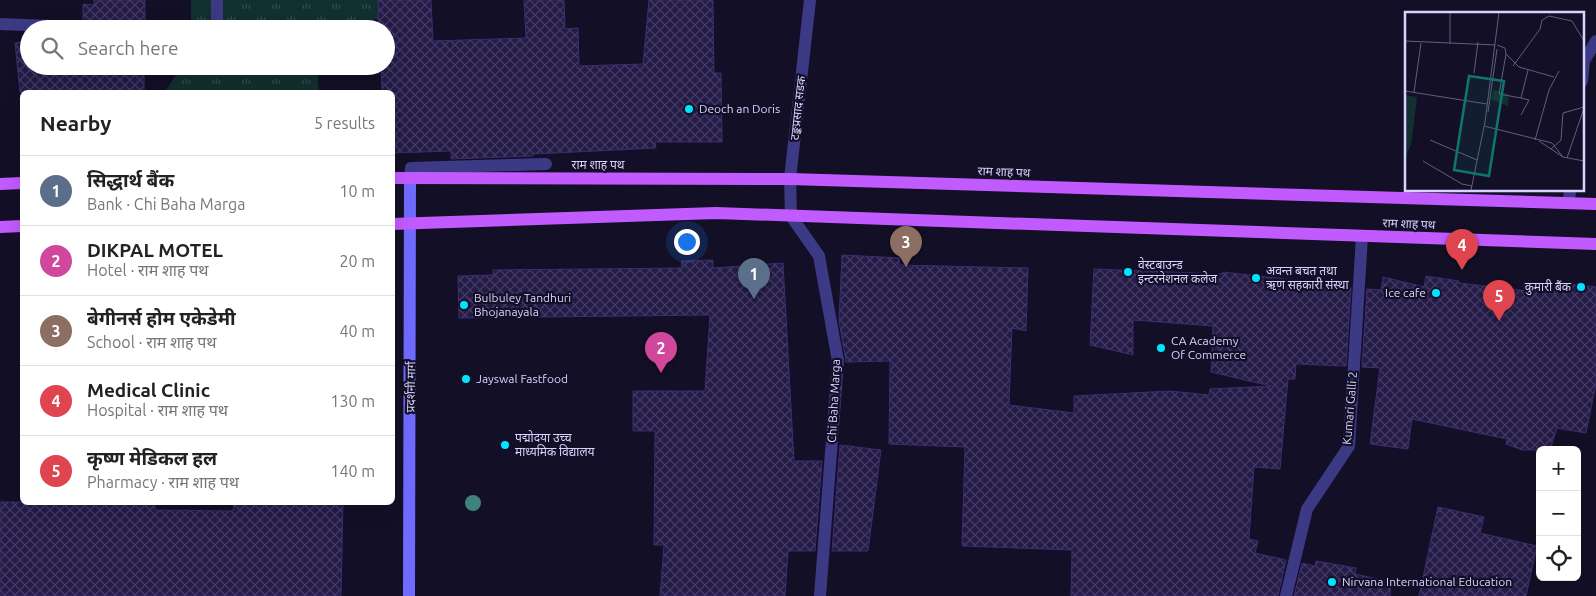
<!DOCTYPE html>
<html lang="en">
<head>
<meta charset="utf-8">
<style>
	:root { --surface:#fff; --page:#f6f6f6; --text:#222; --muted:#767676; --line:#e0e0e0; --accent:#d93025 }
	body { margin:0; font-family:Ubuntu,"Noto Sans Devanagari",sans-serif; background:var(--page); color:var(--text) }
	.controls { position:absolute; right:15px; bottom:15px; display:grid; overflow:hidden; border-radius:8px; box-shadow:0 5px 20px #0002 }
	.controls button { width:45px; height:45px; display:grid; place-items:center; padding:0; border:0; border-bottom:1px solid var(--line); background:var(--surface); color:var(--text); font:25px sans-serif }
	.you { position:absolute; left:686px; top:241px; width:18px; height:18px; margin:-12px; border:4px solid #fff; border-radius:50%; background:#1a73e8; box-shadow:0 0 0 8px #1a73e833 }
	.badge { display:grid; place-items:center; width:32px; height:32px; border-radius:50%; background:var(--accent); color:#fff; font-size:16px; font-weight:700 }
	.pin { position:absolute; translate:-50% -41px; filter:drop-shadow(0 1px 2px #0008) }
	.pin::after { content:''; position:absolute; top:26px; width:18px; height:15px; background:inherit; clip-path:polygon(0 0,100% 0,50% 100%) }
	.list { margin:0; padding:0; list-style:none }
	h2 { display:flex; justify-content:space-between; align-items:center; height:65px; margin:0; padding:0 20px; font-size:21px }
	h2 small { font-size:16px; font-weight:400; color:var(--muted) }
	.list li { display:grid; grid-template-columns:32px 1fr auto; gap:15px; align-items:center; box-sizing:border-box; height:70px; padding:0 20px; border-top:1px solid var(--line) }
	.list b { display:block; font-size:19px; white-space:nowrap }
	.list p { margin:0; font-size:16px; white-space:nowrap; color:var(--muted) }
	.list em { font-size:16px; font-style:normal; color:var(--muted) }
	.icon { flex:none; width:28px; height:28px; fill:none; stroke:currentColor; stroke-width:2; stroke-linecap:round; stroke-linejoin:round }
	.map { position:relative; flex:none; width:1596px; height:596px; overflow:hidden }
	.search { position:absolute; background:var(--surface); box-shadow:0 5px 20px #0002; left:20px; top:20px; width:375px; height:55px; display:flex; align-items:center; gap:12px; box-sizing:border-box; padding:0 18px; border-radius:28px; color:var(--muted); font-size:19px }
	.panel { position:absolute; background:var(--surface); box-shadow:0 5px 20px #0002; left:20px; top:90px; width:375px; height:415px; border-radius:8px }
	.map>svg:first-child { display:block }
	.grass { fill:url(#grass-tufts) }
	.building { fill:url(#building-cross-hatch); stroke:#3b2d73 }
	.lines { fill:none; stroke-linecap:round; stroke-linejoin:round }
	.service { stroke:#3d3a85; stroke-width:12 }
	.pedestrian { stroke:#3d3a85; stroke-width:12 }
	.minor { stroke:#3d3a85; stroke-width:12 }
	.tertiary { stroke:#3d3a85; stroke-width:12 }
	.secondary { stroke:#6f6bff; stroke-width:12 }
	.primary { stroke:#c25bff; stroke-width:12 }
	.tree { fill:#3d827b }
	.poi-dot { fill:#00e5ff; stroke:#130f26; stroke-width:2 }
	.labels { text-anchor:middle; stroke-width:4.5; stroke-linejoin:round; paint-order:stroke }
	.street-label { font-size:12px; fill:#d9d4ff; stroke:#130f26 }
	.poi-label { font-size:12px; fill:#d9d4ff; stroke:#130f26; text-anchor:start }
	.inset-road { fill:none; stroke:#625e7d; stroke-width:1 }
	.view { fill:#0f766e; fill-opacity:0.15; stroke:#0f766e; stroke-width:2.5 }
	.inset-edge { fill:none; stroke:#d9d4ff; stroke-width:2.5 }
</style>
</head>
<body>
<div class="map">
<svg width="1596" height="596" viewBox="0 0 1596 596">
	<defs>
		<pattern id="grass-tufts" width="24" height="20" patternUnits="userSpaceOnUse" patternTransform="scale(1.25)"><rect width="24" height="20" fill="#12302f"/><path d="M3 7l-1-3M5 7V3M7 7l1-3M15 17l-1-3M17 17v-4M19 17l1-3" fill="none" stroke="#344d4e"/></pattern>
		<pattern id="building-cross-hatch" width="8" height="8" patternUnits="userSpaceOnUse" patternTransform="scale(1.25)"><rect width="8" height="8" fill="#241b47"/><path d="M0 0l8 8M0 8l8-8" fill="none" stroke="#433b63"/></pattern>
	</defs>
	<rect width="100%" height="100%" fill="#130f26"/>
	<path class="grass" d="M191 0H381L384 19 313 23V29H191Z
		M181 66H317L319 92H165Z"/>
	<path class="building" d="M94 0H145V29H83V4L94 5Z
		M378 0H431L433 41 526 38 524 0H564L565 29 578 28 579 66 643 64 649 0H713L714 73H721L722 142H655L656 148 533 154V156L451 159V151L392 153V92H382L381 66H386V29H379Z
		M29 41V66H144V92H20L15 43Z
		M842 255 900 258 899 265 1028 268 1026 331 1012 328 1009 405 1074 413V396L1170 391 1209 395 1210 389 1271 386 1211 372 1213 326 1133 320V355L1090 345 1094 269 1223 274V272L1294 280V284L1351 288 1346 366 1296 364 1295 379H1288L1280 469 1254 467 1249 539 1258 541 1255 553 1286 560 1278 596H1071L1072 550 962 546 965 447 889 444 890 361 846 362 839 321Z
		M713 260V268L783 263 794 461H822L815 551H788L785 596H660L664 545H654L655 431H633V391H705L710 315 459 318 458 276 493 275V270L682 268 681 261Z
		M1426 276 1459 281V283L1554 294 1555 282 1596 287V384L1586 433 1557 428 1550 450H1522L1506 444 1507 439 1412 419 1408 449 1370 444 1380 368 1362 367 1367 289 1381 290 1383 277 1424 287Z
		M840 445 881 450 868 551H832Z
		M0 502H155V510L233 511 234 502H343L341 596H0Z
		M1438 507 1484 517 1480 533 1537 546 1526 596H1419Z
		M1316 561 1356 568 1355 574 1391 582 1390 596H1294L1302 563 1315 566Z"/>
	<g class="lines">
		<path class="service" d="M1582 81 1584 61 1596 41
			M410 178 411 168 546 164
			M1569 203 1570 190"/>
		<path class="pedestrian" d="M791 216 819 256 838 361 820 596"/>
		<path class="minor" d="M0 24 50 26 61 29
			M217 29V0
			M1286 596 1307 509 1349 446 1362 236"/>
		<path class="tertiary" d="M791 216 790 179 810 0"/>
		<path class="secondary" d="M409 596 410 178"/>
		<path class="primary" d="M392 178 790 179 1596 204
			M0 184 22 183
			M392 224 716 213 1596 244
			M0 227 22 226"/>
	</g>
	<circle class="tree" cx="473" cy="503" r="8"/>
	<g class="poi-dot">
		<circle cx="689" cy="109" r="5"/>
		<circle cx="1128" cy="272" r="5"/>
		<circle cx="1256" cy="278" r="5"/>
		<circle cx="1581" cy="287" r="5"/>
		<circle cx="1436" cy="293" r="5"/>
		<circle cx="464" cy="305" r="5"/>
		<circle cx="1161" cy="348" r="5"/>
		<circle cx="466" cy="379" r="5"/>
		<circle cx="505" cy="445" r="5"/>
		<circle cx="1332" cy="582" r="5"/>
	</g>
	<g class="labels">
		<g class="street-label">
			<text transform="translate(798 108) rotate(-84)" y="4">टङ्कप्रसाद सडक</text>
			<text x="598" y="169">राम शाह पथ</text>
			<text transform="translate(1004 172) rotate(2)" y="4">राम शाह पथ</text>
			<text transform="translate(1409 224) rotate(2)" y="4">राम शाह पथ</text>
			<text transform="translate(411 387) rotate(-89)" y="4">प्रदर्शनी मार्ग</text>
			<text transform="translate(834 401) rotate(-87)" y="4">Chi Baha Marga</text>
			<text transform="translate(1350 408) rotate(-85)" y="4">Kumari Galli 2</text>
		</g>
		<g class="poi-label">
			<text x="699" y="113">Deoch an Doris</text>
			<text x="1138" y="269">वेस्टबाउन्ड<tspan x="1138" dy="14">इन्टरनेशनल कलेज</tspan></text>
			<text x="1266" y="275">अवन्त बचत तथा<tspan x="1266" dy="14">ऋण सहकारी संस्था</tspan></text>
			<text x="1571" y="291" text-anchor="end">कुमारी बैंक</text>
			<text x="1426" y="297" text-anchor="end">Ice cafe</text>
			<text x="474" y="302">Bulbuley Tandhuri<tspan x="474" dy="14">Bhojanayala</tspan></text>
			<text x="1171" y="345">CA Academy<tspan x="1171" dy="14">Of Commerce</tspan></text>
			<text x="476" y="383">Jayswal Fastfood</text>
			<text x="515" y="442">पद्मोदया उच्च<tspan x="515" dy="14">माध्यमिक विद्यालय</tspan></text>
			<text x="1342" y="586">Nirvana International Education</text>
		</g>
	</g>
	<g transform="translate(1405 12)">
		<rect width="179" height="179" fill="#130f26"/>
		<path d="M89 78 104 82 103 94 86 87ZM0 83 12 85 6 133 0 145Z" fill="#12302f"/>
		<path class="inset-road" d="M45 0V32M0 29 90 33M92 33 100 36 101 42 114 55 149 65M101 42 94 82 116 86M108 54 135 17 137 8 144 4 167 9 179 29M69 61 73 30M0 79 82 92M9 80 16 31M83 100 92 37M116 103 124 88 116 86 123 58M79 114 147 131 158 145M25 128 72 148M130 128 144 78 154 59M134 129 158 145 179 149M146 137 156 128 158 101 179 95M162 146 179 96M18 149 57 172 67 174M66 178 80 110 94 0"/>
		<path class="view" d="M64 64 99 69 84 164 49 158Z"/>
		<rect width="179" height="179" class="inset-edge"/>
	</g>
</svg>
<div class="controls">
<button>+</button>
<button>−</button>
<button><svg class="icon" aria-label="locate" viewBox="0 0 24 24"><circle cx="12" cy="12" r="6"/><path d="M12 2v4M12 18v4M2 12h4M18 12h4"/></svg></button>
</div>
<div class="you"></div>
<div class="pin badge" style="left:754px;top:299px;background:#5c6f8a">1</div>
<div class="pin badge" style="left:661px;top:373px;background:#d1479c">2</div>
<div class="pin badge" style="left:906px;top:267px;background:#8d6e63">3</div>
<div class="pin badge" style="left:1462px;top:270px;background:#e0444e">4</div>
<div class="pin badge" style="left:1499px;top:321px;background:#e0444e">5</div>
<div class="search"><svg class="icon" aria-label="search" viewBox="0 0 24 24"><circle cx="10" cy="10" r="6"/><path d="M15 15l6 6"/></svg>Search here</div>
<section class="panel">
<h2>Nearby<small>5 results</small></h2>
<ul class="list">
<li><span class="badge" style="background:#5c6f8a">1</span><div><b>सिद्धार्थ बैंक</b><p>Bank · Chi Baha Marga</p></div><em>10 m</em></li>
<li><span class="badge" style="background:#d1479c">2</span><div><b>DIKPAL MOTEL</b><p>Hotel · राम शाह पथ</p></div><em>20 m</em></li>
<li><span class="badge" style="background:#8d6e63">3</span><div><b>बेगीनर्स होम एकेडेमी</b><p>School · राम शाह पथ</p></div><em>40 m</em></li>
<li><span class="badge" style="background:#e0444e">4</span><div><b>Medical Clinic</b><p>Hospital · राम शाह पथ</p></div><em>130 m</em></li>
<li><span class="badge" style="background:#e0444e">5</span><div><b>कृष्ण मेडिकल हल</b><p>Pharmacy · राम शाह पथ</p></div><em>140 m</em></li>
</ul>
</section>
</div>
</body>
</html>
